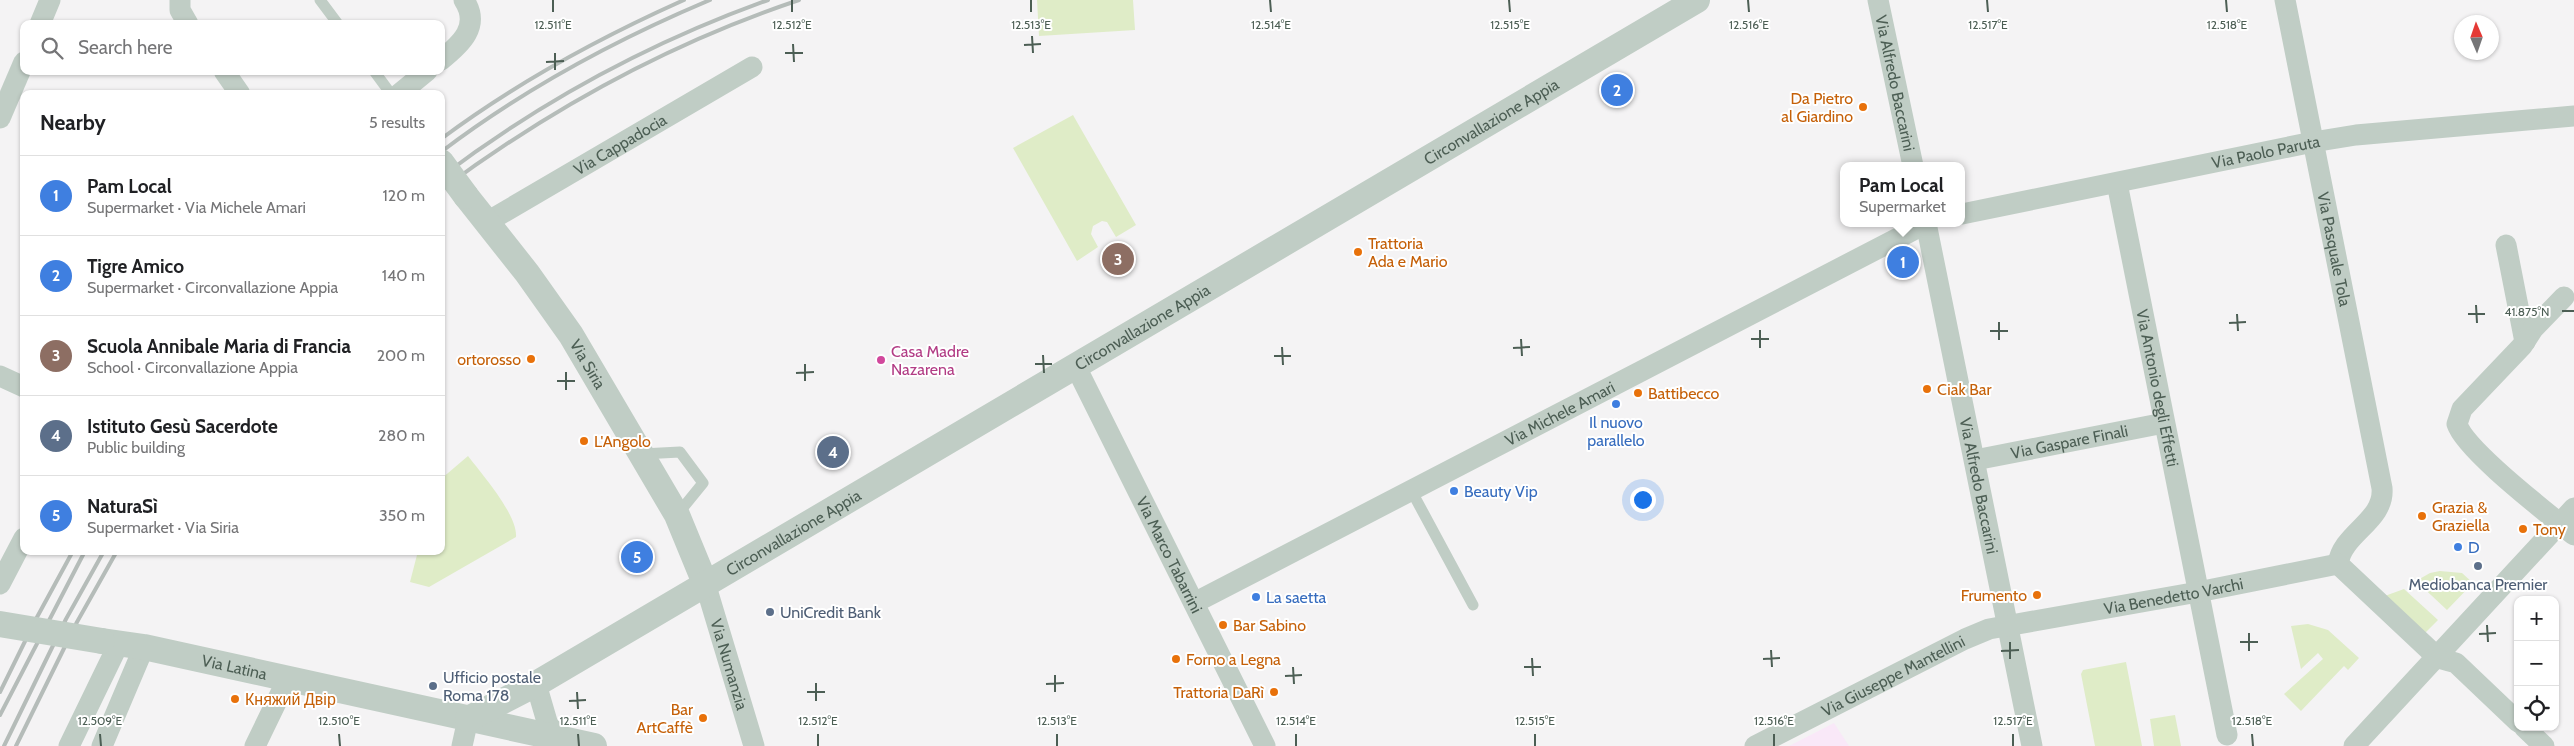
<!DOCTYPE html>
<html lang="en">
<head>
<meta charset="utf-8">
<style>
	:root { --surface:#fff; --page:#f2f2f2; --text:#202124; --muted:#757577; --line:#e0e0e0; --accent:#277050 }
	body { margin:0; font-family:Cabin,sans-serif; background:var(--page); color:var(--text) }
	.controls { position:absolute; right:15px; bottom:15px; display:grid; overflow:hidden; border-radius:10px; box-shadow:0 1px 4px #0004 }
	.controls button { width:45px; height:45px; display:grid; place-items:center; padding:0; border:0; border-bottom:1px solid var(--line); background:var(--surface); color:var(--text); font:25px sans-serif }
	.compass { position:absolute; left:2454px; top:15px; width:45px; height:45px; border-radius:50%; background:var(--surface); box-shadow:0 1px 4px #0004; rotate:358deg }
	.you { position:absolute; left:1642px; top:499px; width:18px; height:18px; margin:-12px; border:4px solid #fff; border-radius:50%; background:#1a73e8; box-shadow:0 0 0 8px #1a73e833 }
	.badge { display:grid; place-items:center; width:32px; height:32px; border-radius:50%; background:var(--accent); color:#fff; font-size:16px; font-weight:700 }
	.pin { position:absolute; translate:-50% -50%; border:2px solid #fff; box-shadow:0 1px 5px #0006 }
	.popup { position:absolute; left:1840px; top:162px; width:125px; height:65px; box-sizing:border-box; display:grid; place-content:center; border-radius:10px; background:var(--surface); filter:drop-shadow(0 1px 4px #0005); font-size:16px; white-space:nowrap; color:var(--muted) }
	.popup b { font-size:19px; color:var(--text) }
	.popup::after { content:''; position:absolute; left:50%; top:100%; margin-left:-10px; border:10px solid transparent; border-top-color:var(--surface) }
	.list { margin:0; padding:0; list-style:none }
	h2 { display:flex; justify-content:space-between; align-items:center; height:65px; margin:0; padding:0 20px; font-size:21px }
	h2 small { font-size:16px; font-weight:400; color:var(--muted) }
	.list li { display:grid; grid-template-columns:32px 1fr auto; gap:15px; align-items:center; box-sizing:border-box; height:80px; padding:0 20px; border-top:1px solid var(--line) }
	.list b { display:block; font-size:19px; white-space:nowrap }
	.list p { margin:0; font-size:16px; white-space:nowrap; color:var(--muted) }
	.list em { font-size:16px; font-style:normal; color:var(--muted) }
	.icon { flex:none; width:28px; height:28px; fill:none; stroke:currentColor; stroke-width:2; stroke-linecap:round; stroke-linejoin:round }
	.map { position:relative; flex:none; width:2574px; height:746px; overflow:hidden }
	.search { position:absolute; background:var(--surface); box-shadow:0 1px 4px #0004; left:20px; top:20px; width:425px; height:55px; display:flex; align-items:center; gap:12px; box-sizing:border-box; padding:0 18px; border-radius:10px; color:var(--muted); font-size:19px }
	.panel { position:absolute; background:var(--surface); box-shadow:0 1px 4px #0004; left:20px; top:90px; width:425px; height:465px; border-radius:10px }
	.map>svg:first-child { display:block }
	.medical { fill:#f9e8f8 }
	.green { fill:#dfecc7 }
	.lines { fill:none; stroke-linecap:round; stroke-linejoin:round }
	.service { stroke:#c0cdc5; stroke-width:11 }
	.minor { stroke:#c0cdc5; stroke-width:21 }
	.tertiary { stroke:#c0cdc5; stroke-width:26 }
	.rail { stroke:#b5bcb9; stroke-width:4 }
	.tertiary-bridge { stroke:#c0cdc5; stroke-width:26 }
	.ticks { fill:none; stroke:#4c5e54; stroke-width:2 }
	.food-dot { fill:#e8710a; stroke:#fff; stroke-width:2 }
	.hotel-dot { fill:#d1479c; stroke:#fff; stroke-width:2 }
	.shop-dot { fill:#3f7fe0; stroke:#fff; stroke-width:2 }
	.service-dot { fill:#5c6f8a; stroke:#fff; stroke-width:2 }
	.labels { text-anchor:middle; stroke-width:4; stroke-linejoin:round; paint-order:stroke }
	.street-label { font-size:16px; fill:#4c5e54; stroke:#fff }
	.food-label { font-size:16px; fill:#c56008; stroke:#fff; text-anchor:start }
	.hotel-label { font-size:16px; fill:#b23c85; stroke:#fff; text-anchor:start }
	.shop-label { font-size:16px; fill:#366cbe; stroke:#fff; text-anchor:start }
	.service-label { font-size:16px; fill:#4e5e75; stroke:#fff; text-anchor:start }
	.ticks-label { font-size:12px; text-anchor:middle; fill:#4c5e54; stroke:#fff; stroke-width:4; stroke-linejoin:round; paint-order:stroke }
</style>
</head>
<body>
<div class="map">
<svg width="2574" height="746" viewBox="0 0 2574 746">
	<rect width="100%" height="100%" fill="#f4f3f4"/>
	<path class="medical" d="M1834 723 1849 746H1789Z"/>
	<path class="green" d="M1037 0H1133L1135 30 1039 36Z
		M1073 115 1136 225 1116 237 1107 222 1102 221 1093 226 1091 234 1098 247 1077 261 1013 148Z
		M468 456C481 473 518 515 516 537L429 587 410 582 418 551H441V479Z
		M2440 571 2462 573 2473 583 2447 610 2416 581 2430 573Z
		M2404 589 2438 620 2423 635 2382 597Z
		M2308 624 2328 630 2359 658 2348 670 2344 666 2301 711 2284 694 2323 659 2318 653 2301 669 2291 626Z
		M2126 662 2142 746H2095L2081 674 2083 670Z
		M2175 715 2181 746H2154L2150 719Z"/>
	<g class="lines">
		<path class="service" d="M320 0 338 24
			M374 71 391 94
			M642 454 680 452 703 483 677 515
			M1411 490 1473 605"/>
		<g class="minor">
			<path d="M180 0V10L188 24"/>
			<path id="s1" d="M1878 0 1913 166"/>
			<path id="s2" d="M2285 0 2382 488C2385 521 2342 533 2338 564"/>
			<path d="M40 24 50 0"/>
			<path d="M441 60C461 44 481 26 464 0"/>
			<path d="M224 71 240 94"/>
			<path d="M399 94 427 71"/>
			<path d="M0 118 24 62"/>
			<path id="s3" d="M2117 183 2227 735"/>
			<path id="s4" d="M1962 214 2313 142 2356 135 2574 116"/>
			<path id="s5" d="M487 222 752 67"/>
			<path id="s6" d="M1926 223 2032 746"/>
			<path d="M2506 245 2525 342"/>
			<path d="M2564 297 2533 329 2522 346 2462 409 2457 424C2465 450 2549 514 2574 535"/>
			<path id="s7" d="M1075 365 1265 746"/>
			<path d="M0 376 24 387"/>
			<path id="s8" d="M1975 460 2164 423"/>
			<path d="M2338 564 2438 658 2456 663 2518 722"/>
			<path id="s9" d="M705 583 754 746"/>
			<path d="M0 584 24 538"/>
			<path id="s10" d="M1194 603 1927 223"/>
			<path d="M536 684 548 725 562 739"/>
			<path d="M2524 727 2544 746"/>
			<path d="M69 746 119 643"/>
			<path d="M102 746 144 647"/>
			<path d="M255 746 288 678"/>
			<path d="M462 746 468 719"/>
			<path id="s11" d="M1755 746 1965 639 1989 629 2198 592 2338 564"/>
			<path d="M2354 746 2574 508"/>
		</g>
		<g class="tertiary">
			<path id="s12" d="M466 196 527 273 571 335 677 515 705 583"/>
			<path id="s13" d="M102 641 144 647 594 746"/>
			<path id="s14" d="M468 719 536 684 1697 0"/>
		</g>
		<path class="rail" d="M441 139C516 83 599 38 684 0
			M441 152C524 89 615 40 710 0
			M441 177C540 102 651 42 768 0
			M441 190C550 109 670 43 799 0
			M0 692 36 619 73 551
			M0 715 85 551
			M4 746 66 619 104 551
			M16 746 77 622 117 551"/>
		<path class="tertiary-bridge" d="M441 162 466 196
			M0 624 102 641"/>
	</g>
	<path class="ticks" d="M553 0V12M792 0V12M1031 0V12M1270 0 1271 12M1509 0 1510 12M1748 0 1749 12M1987 0 1988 12M2226 0 2227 12M1032 36 1033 53M793 44 794 62M1024 45 1041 44M555 53V70M785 53H803M546 62 564 61M2476 305 2477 323M2562 311H2574M2237 314 2238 331M2468 314H2485M1999 322V340M2229 323 2246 322M1760 330V348M1990 331H2008M1521 339 1522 356M1751 339H1769M1282 347 1283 365M1513 348 1530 347M1043 355 1044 373M1274 356H1291M805 364V381M1035 364H1052M566 372V390M796 373 814 372M557 381H575M2487 625 2488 642M2249 633V651M2479 634 2496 633M2010 642V659M2240 642H2258M1771 650 1772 667M2001 651 2019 650M1532 658 1533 676M1763 659 1780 658M1293 667 1294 684M1524 667H1541M1055 675V692M1285 676 1302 675M816 683V701M1046 684 1064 683M577 692 578 709M807 692H825M569 701 586 700M100 734 101 746M339 734 340 746M578 734 579 746M818 734V746M1057 734V746M1296 734V746M1535 734V746M1774 734V746M2013 734V746M2252 734 2253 746"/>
	<g class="food-dot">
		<circle cx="1863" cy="107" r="5"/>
		<circle cx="1358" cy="252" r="5"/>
		<circle cx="531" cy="359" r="5"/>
		<circle cx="1927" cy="389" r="5"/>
		<circle cx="1638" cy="393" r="5"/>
		<circle cx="584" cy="441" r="5"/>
		<circle cx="2422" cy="516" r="5"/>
		<circle cx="2523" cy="529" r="5"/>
		<circle cx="2037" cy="595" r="5"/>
		<circle cx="1223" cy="625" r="5"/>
		<circle cx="1176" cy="659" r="5"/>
		<circle cx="1274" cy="692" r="5"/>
		<circle cx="235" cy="699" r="5"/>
		<circle cx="703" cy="718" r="5"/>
	</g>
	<circle class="hotel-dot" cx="881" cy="360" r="5"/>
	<g class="shop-dot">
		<circle cx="1616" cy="404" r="5"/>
		<circle cx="1454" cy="491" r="5"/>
		<circle cx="2458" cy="547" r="5"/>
		<circle cx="1256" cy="597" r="5"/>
	</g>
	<g class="service-dot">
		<circle cx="2478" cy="566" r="5"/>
		<circle cx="770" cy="612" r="5"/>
		<circle cx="433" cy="686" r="5"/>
	</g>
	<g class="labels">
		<g class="street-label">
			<text dy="6" stroke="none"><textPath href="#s1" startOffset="85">Via Alfredo Baccarini</textPath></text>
			<text dy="6" stroke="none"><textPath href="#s14" startOffset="1185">Circonvallazione Appia</textPath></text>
			<text dy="6" stroke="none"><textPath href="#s5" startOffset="154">Via Cappadocia</textPath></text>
			<text dy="6" stroke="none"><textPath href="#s4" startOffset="310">Via Paolo Paruta</textPath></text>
			<text dy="6" stroke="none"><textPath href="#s2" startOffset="254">Via Pasquale Tola</textPath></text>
			<text dy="6" stroke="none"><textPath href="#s14" startOffset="780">Circonvallazione Appia</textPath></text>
			<text dy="6" stroke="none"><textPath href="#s12" startOffset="208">Via Siria</textPath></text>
			<text dy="6" stroke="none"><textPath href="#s3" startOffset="209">Via Antonio degli Effetti</textPath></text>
			<text dy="6" stroke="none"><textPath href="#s10" startOffset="412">Via Michele Amari</textPath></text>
			<text dy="6" stroke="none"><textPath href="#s8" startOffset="96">Via Gaspare Finali</textPath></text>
			<text dy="6" stroke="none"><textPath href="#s6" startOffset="268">Via Alfredo Baccarini</textPath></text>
			<text dy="6" stroke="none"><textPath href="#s14" startOffset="375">Circonvallazione Appia</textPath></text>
			<text dy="6" stroke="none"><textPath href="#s7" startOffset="212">Via Marco Tabarrini</textPath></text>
			<text dy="6" stroke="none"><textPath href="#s11" startOffset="449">Via Benedetto Varchi</textPath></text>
			<text dy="6" stroke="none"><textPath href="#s9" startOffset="85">Via Numanzia</textPath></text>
			<text dy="6" stroke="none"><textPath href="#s13" startOffset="135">Via Latina</textPath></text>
			<text dy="6" stroke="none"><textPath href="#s11" startOffset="155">Via Giuseppe Mantellini</textPath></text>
		</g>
		<g class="food-label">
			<text x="1853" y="104" text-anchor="end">Da Pietro<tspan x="1853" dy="18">al Giardino</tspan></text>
			<text x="1368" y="249">Trattoria<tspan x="1368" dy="18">Ada e Mario</tspan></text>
			<text x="521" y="365" text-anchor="end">ortorosso</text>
			<text x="1937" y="395">Ciak Bar</text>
			<text x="1648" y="399">Battibecco</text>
			<text x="594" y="447">L'Angolo</text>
			<text x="2432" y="513">Grazia &amp;<tspan x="2432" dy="18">Graziella</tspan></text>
			<text x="2533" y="535">Tony</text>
			<text x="2027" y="601" text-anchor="end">Frumento</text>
			<text x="1233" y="631">Bar Sabino</text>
			<text x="1186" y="665">Forno a Legna</text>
			<text x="1264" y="698" text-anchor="end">Trattoria DaRì</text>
			<text x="245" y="705">Княжий Двір</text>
			<text x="693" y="715" text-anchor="end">Bar<tspan x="693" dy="18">ArtCaffè</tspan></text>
		</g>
		<g class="hotel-label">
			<text x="891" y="357">Casa Madre<tspan x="891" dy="18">Nazarena</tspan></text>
		</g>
		<g class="shop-label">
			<text x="1616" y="428" text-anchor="middle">Il nuovo<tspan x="1616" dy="18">parallelo</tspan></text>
			<text x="1464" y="497">Beauty Vip</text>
			<text x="2468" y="553">D</text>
			<text x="1266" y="603">La saetta</text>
		</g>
		<g class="service-label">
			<text x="2478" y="590" text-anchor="middle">Mediobanca Premier</text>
			<text x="780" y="618">UniCredit Bank</text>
			<text x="443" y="683">Ufficio postale<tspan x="443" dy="18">Roma 178</tspan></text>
		</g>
	</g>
	<g class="ticks-label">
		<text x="553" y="29">12.511°E</text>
		<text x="792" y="29">12.512°E</text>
		<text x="1031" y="29">12.513°E</text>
		<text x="1271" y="29">12.514°E</text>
		<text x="1510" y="29">12.515°E</text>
		<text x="1749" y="29">12.516°E</text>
		<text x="1988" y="29">12.517°E</text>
		<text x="2227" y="29">12.518°E</text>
		<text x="2527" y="316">41.875°N</text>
		<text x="100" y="725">12.509°E</text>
		<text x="339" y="725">12.510°E</text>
		<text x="578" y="725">12.511°E</text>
		<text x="818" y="725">12.512°E</text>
		<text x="1057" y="725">12.513°E</text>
		<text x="1296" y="725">12.514°E</text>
		<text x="1535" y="725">12.515°E</text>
		<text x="1774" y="725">12.516°E</text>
		<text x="2013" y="725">12.517°E</text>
		<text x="2252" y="725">12.518°E</text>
	</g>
</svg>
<div class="controls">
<button>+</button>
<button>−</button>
<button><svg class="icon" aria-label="locate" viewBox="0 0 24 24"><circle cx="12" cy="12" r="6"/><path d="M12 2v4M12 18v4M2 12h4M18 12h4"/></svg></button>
</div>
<svg class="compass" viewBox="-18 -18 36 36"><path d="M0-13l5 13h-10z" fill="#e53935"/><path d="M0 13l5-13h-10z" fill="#757577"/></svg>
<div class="you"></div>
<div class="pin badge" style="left:1903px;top:262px;background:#3f7fe0">1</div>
<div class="popup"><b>Pam Local</b>Supermarket</div>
<div class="pin badge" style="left:1617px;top:90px;background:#3f7fe0">2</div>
<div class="pin badge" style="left:1118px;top:259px;background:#8d6e63">3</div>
<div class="pin badge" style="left:833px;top:452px;background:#5c6f8a">4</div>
<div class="pin badge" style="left:637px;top:557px;background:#3f7fe0">5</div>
<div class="search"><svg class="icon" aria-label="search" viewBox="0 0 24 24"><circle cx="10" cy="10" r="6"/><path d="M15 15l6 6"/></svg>Search here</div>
<section class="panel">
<h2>Nearby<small>5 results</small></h2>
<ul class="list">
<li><span class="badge" style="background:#3f7fe0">1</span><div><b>Pam Local</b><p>Supermarket · Via Michele Amari</p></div><em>120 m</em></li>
<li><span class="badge" style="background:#3f7fe0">2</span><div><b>Tigre Amico</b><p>Supermarket · Circonvallazione Appia</p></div><em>140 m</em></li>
<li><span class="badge" style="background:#8d6e63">3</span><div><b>Scuola Annibale Maria di Francia</b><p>School · Circonvallazione Appia</p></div><em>200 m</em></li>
<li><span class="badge" style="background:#5c6f8a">4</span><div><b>Istituto Gesù Sacerdote</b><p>Public building</p></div><em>280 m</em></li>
<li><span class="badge" style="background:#3f7fe0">5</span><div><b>NaturaSì</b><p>Supermarket · Via Siria</p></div><em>350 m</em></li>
</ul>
</section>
</div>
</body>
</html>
